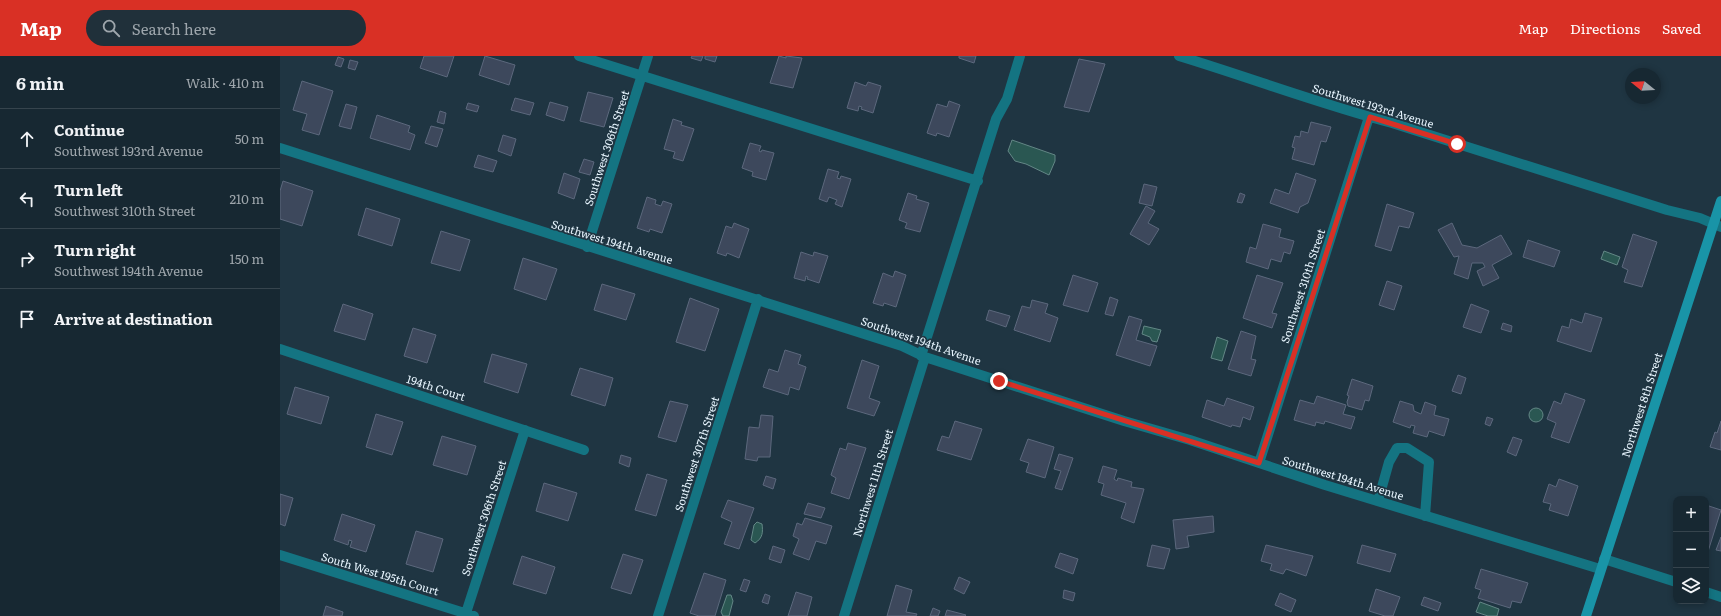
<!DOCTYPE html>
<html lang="en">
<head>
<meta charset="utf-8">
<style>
	:root { --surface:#172832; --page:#20303a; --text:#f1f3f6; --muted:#9ea6ac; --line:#36444d; --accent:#d93025 }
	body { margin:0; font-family:Literata,serif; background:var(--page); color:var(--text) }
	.controls { position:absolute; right:12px; bottom:12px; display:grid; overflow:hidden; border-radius:8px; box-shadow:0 2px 6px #0003 }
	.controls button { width:36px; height:36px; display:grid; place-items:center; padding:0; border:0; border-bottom:1px solid var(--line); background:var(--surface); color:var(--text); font:20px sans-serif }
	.compass { position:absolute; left:1345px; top:12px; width:36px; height:36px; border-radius:50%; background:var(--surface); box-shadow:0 2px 6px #0003; rotate:288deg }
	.stop { position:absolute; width:12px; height:12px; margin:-9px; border:3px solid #d93025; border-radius:50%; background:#fff }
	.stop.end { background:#d93025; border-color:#fff; box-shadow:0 1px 4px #0008 }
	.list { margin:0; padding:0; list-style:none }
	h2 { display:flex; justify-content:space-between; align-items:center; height:52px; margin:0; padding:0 16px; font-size:17px }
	h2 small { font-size:13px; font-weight:400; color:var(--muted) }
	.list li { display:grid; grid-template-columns:26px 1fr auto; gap:12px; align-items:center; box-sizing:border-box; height:60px; padding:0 16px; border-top:1px solid var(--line) }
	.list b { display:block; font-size:15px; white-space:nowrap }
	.list p { margin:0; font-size:13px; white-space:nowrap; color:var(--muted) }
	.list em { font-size:13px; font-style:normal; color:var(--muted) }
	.icon { flex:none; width:22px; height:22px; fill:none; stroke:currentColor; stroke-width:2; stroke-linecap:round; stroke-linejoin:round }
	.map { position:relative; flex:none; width:1441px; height:560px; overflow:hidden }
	header { display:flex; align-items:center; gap:24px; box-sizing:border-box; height:56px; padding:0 20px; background:var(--accent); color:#fff }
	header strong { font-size:19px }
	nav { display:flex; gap:22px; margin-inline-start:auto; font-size:14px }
	.search { width:280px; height:36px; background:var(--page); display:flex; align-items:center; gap:10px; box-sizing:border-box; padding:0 14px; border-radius:22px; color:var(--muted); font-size:15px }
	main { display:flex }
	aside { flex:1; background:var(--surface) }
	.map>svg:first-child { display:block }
	.water { fill:#2a5752; stroke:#638786 }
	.building { fill:#3d485c; stroke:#5c687d }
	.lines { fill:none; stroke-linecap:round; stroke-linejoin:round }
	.street { stroke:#147482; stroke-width:10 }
	.secondary { stroke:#1994a7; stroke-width:10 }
	.route { stroke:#d93025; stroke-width:5 }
	.labels { text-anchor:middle; stroke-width:3.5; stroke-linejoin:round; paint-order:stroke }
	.street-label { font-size:11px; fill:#e8f6ff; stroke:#1f3542 }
</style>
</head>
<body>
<header>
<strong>Map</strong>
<div class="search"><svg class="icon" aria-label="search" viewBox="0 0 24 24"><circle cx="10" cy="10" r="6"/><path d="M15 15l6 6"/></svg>Search here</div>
<nav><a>Map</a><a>Directions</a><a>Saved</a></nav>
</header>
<main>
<aside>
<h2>6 min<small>Walk · 410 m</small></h2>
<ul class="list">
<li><svg class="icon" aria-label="ahead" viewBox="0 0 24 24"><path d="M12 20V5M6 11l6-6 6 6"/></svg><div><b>Continue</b><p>Southwest 193rd Avenue</p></div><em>50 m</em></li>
<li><svg class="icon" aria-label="left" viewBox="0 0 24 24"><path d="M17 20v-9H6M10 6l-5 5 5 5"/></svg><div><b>Turn left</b><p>Southwest 310th Street</p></div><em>210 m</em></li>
<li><svg class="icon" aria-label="right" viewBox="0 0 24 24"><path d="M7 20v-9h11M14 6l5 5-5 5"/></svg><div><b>Turn right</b><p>Southwest 194th Avenue</p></div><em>150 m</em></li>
<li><svg class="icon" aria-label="arrive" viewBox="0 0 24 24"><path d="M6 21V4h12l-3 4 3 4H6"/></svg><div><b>Arrive at destination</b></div></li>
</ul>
</aside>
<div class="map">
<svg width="1441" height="560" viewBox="0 0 1441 560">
	<rect width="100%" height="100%" fill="#1f3542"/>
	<path class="water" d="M732 84 775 99V105L769 119 746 108 735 105 728 95Z
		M1324 195 1340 201 1337 209 1321 203Z
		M864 270 881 274 877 286 872 285 870 281 862 278Z
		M937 281 948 285 942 305 931 302Z
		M1249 359a7 7 0 1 1 14 0a7 7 0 1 1-14 0Z
		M477 466 482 468C483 476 483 482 475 487L471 484 474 469Z
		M447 539H451L453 545 449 560H443L441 556Z
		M1200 546 1219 553 1217 560H1208L1196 556Z"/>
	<path class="building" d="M144 0H174L167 21 140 12Z
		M205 0 235 9 229 29 199 19Z
		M412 0H423L421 5 411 2Z
		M425 0H437L435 6 425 3Z
		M499 0 506 2V0L522 2 513 32 490 27Z
		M679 0H696L694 7 679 2Z
		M58 1 64 3 61 11 55 9Z
		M799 3 825 8 809 56 784 51Z
		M70 4 78 6 75 14 68 12Z
		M22 25 53 35 39 79 22 74 27 58 13 54Z
		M575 26 586 30 588 26 601 30 593 57 581 53 582 51 579 50 578 55 567 52Z
		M308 36 333 42 324 71 300 65Z
		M235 42 254 47 250 59 231 54Z
		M669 45 680 49 669 81 657 77 656 80 647 77 657 48 667 51Z
		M270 46 288 51 284 65 266 59Z
		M188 47 199 50 197 56 186 53Z
		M66 48 77 51 71 73 59 70Z
		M160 55 166 57 164 68 157 66Z
		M97 59 130 70 128 76 135 79 130 94 90 82Z
		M393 63 402 66 401 69 414 73 403 105 393 102 395 96 384 93Z
		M1031 66 1051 71 1046 86 1041 85 1034 109 1012 103 1015 92 1012 91 1015 80 1020 81 1021 75 1028 77Z
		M151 70 163 73 157 91 145 87Z
		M223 79 236 83 231 100 218 95Z
		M470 87 481 90 479 95 481 96 482 94 494 97 486 124 472 120 473 116 462 112Z
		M198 99 217 105 213 116 194 111Z
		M304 103 314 106 310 119 299 116Z
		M548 113 559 116 557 122 560 123 561 120 571 123 562 151 555 148 557 144 549 141 547 146 539 143Z
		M284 117 300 123 294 143 278 137Z
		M1016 117 1036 124 1028 147 1020 151 1018 157 990 147 995 133 1009 138Z
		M3 125 33 135 22 170 0 163V135Z
		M864 128 877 131 872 150 859 147Z
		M628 137 637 140 636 143 649 147 640 176 625 172 627 167 619 164Z
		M960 137 965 139 962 147 957 146Z
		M367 141 376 144 375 148 381 150 383 145 392 148 382 177 370 173 369 176 357 172Z
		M1107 148 1134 157 1129 172 1119 170 1111 195 1095 190Z
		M866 150 875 155 868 167 879 173 869 189 850 178Z
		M86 152 120 163 112 190 78 179Z
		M454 167 469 173 459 202 447 197 446 200 437 197 446 170 452 172Z
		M1172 167 1182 189 1197 192 1221 179 1232 198 1212 209 1219 222 1203 230 1197 215 1205 211 1203 207H1192L1188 223 1174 218 1179 200 1174 201 1158 174Z
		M983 168 1001 173 999 181 1014 185 1010 198 1004 196 1001 206 991 203 988 213 966 206 970 191 976 193Z
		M161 175 190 184 180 215 151 207Z
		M1353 178 1377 186 1362 231 1344 226 1348 214 1342 211Z
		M1248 184 1280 195 1274 211 1243 201Z
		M521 196 533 200 534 196 548 200 539 227 527 223 528 221 526 220 525 225 514 222Z
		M243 202 277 213 266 244 234 233Z
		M615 215 626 219 616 251 604 247 603 250 593 247 603 217 613 221Z
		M793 219 818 227 808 256 783 249Z
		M977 219 1003 227 992 257 997 258 992 272 963 262Z
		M1107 225 1122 230 1114 254 1099 249Z
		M322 228 355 238 346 264 314 254Z
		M830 241 838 244 833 260 825 258Z
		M410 242 439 253 425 295 396 286Z
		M752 244 768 248 765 257 778 262 770 286 734 274 742 250 750 252Z
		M63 248 93 258 85 284 54 275Z
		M1191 248 1209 255 1201 277 1183 271Z
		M709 254 730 260 726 271 706 264Z
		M1305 257 1322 262 1311 296 1277 285 1282 270 1289 272 1291 263 1302 267Z
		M849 260 862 264 856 284 877 290 870 310 836 299Z
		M1223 267 1232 270 1231 276 1221 273Z
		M133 272 156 279 147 307 124 300Z
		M961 275 976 280 971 303 976 304 971 320 948 313Z
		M505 294 521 299 518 308 526 311 519 334 510 331 508 339 483 331 489 313 498 316Z
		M212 298 247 308 238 337 204 326Z
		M582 304 599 310 589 342 600 346 594 360 567 352Z
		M300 312 333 322 325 350 291 339Z
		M1178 319 1186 322 1181 338 1172 335Z
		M1072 323 1093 330 1089 345 1085 344 1082 354 1068 350 1067 346 1069 340 1067 339Z
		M15 331 49 341 41 368 7 358Z
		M1285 337 1305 344 1289 387 1271 381 1276 367 1267 363 1274 345 1281 348Z
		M1037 340 1066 349 1063 358 1075 361 1071 373 1045 365 1044 368 1036 366 1035 370 1014 364 1020 344 1034 348Z
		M947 342 974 351 970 364 963 361 960 371 952 369 951 371 922 361 927 344 944 350Z
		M390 345 408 349 396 386 378 381Z
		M1120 345 1133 349 1134 355 1141 358 1145 346 1156 350 1154 359 1169 363 1164 380 1149 375 1147 381 1133 377 1135 370 1131 369 1130 372 1113 366Z
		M96 358 123 366 112 399 86 391Z
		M481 359 493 360 490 401H478L477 405 465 403 469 371 479 372Z
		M1207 361 1213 363 1210 370 1205 368Z
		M675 365 702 373 691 404 657 394 662 380 669 382Z
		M1441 365V394L1430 391 1435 376 1437 377Z
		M162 380 196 390 187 419 153 409Z
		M1233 381 1242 384 1236 400 1227 396Z
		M748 383 774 391 765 422 746 416 749 407 740 404Z
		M568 387 586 392 569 443 551 437 556 422 551 419 560 392 566 394Z
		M779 398 793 402 782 434 775 432 781 415 774 413Z
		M341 399 351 402 349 411 339 407Z
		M823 410 837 414 834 423 837 425 838 422 852 426 851 431 864 433 854 467 841 462 846 447 821 439 824 428 818 426Z
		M367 418 387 424 376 460 355 454Z
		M486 420 496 423 493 433 483 429Z
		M1279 423 1298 430 1288 460 1269 454 1271 448 1263 446 1269 428 1276 431Z
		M264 427 297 437 288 465 256 455Z
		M0 438 13 442 5 470 0 468Z
		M448 444 474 452 459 493 444 488 452 466 441 461Z
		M528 447 545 452 541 462 524 458Z
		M1426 449 1441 454 1426 502Z
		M62 458 95 469 86 496 70 491 72 485 69 484 68 489 54 484Z
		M933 460 934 476 907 480 909 491 896 493 893 464Z
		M525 462 552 470 546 488 536 485 529 504 513 498 519 483 513 480 517 467 522 469Z
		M136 475 163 483 153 516 126 508Z
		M1441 481V495L1436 494Z
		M872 489 890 493 884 513 867 510Z
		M986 489 1033 500 1026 520 1006 513 1003 518 990 514 992 508 981 505Z
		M1082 489 1116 498 1110 516 1077 507Z
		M493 490 505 494 501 507 489 503Z
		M780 497 798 503 793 518 775 511Z
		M343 498 363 504 351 538 331 532Z
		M242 500 275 511 266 538 233 528Z
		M1201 513 1248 527 1241 547 1232 545 1230 552 1198 542 1201 534 1195 532Z
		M424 517 446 524 435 560H419L410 557Z
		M679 521 690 526 684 538 674 533Z
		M464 523 470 525 466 536 460 534Z
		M616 529 632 534 626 556 637 558 636 560H607Z
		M1096 533 1120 541 1113 560H1105L1089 555Z
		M784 534 795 537 793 545 783 542Z
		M516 536 532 541 527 560H508Z
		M1000 537 1016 544 1011 556 995 549Z
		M485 538 490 540 488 548 482 546Z
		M1144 541 1161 547 1158 555 1141 549Z
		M46 550 63 556 62 560H43Z
		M653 552 660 555 658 560H650Z
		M667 554 686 559 685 560H665Z"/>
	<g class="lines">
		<path class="street" d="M299 0 698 125
			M899 0C971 22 1040 48 1112 67L1387 154 1420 162 1441 171
			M0 92 622 290 645 301 844 365 910 384 1045 429 1320 513
			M307 191 368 0
			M0 293 304 394
			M641 300 716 63 727 43 740 0
			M979 407 1089 61
			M1098 445 1109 406 1117 392H1127L1149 406 1145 460
			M0 499 194 560
			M1324 503 1396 526
			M1426 536 1441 541
			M186 557 245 374
			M378 560 478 243
			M564 560 645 301"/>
		<path class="secondary" d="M1306 560 1441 145"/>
	</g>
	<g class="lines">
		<path class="route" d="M719 325 979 407 1090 61 1177 88"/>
	</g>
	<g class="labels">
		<g class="street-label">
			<text transform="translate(1093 50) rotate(17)" y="4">Southwest 193rd Avenue</text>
			<text transform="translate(327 92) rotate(-72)" y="4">Southwest 306th Street</text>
			<text transform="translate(332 186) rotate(17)" y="4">Southwest 194th Avenue</text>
			<text transform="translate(1023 230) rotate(-72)" y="4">Southwest 310th Street</text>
			<text transform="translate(641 285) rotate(19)" y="4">Southwest 194th Avenue</text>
			<text transform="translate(156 332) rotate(18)" y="4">194th Court</text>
			<text transform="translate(1362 349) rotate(-72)" y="4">Northwest 8th Street</text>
			<text transform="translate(417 398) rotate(-72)" y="4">Southwest 307th Street</text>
			<text transform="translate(1063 422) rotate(17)" y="4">Southwest 194th Avenue</text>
			<text transform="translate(593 427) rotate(-73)" y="4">Northwest 11th Street</text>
			<text transform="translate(204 462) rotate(-72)" y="4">Southwest 306th Street</text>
			<text transform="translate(100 518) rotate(17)" y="4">South West 195th Court</text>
		</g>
	</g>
</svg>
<div class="controls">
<button>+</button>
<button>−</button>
<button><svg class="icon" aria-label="layers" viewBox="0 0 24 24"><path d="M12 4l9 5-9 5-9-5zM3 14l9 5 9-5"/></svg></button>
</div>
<svg class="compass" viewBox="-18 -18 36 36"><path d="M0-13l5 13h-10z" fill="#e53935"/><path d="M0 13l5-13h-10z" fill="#9ea6ac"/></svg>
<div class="stop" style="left:1177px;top:88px"></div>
<div class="stop end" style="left:719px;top:325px"></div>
</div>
</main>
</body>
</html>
